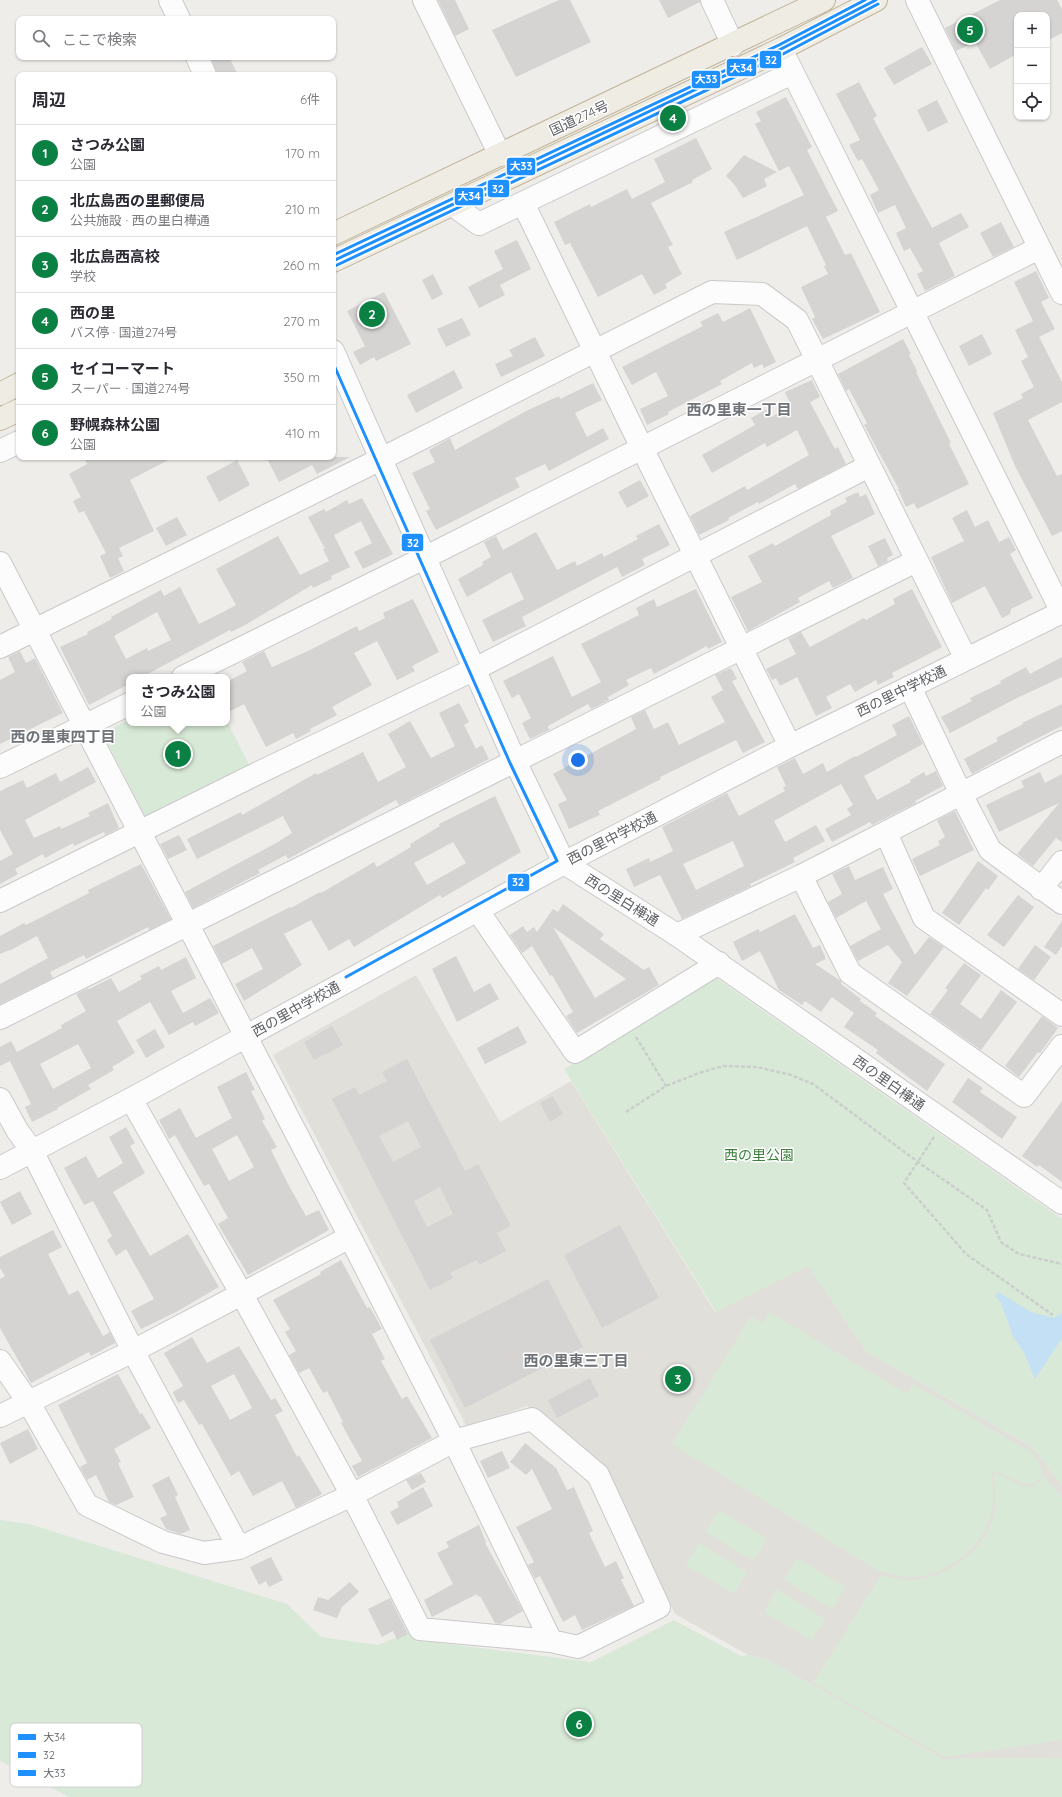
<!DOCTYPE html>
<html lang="ja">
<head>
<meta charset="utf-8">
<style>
	:root { --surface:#fff; --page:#f7f7f7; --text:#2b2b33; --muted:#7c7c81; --line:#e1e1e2; --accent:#0b8043 }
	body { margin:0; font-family:Quicksand,"Noto Sans JP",sans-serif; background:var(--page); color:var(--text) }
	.controls { position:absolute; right:12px; top:12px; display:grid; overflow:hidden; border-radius:8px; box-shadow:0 1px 3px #0004 }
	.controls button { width:36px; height:36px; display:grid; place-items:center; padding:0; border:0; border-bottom:1px solid var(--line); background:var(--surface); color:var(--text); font:20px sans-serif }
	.you { position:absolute; left:578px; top:760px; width:14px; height:14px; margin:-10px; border:3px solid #fff; border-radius:50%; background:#1a73e8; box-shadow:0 0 0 6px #1a73e833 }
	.badge { display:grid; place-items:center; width:26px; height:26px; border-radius:50%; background:var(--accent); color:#fff; font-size:13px; font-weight:700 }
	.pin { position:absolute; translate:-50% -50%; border:2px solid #fff; box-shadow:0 1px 4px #0006 }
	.popup { position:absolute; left:126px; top:674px; width:104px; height:52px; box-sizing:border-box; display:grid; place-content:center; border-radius:8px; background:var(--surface); filter:drop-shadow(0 1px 3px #0005); font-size:13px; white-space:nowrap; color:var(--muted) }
	.popup b { font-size:15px; color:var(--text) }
	.popup::after { content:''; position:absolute; left:50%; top:100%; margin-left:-8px; border:8px solid transparent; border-top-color:var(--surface) }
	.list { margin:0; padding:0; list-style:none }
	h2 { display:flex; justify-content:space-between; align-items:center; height:52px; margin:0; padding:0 16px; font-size:17px }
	h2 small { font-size:13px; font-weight:400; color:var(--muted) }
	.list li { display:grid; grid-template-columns:26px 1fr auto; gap:12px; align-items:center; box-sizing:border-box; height:56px; padding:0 16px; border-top:1px solid var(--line) }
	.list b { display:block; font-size:15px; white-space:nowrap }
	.list p { margin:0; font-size:13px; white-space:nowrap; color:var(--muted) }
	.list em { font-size:13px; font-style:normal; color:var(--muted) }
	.icon { flex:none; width:22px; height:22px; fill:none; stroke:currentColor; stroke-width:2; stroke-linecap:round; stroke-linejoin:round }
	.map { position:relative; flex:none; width:1062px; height:1797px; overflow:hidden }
	.search { position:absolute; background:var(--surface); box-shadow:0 1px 3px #0004; left:16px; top:16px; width:320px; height:44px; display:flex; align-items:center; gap:10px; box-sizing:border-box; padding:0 14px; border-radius:8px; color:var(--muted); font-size:15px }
	.panel { position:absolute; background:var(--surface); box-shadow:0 1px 3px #0004; left:16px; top:72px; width:320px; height:388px; border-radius:8px }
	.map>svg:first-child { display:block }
	.education { fill:#e1dfda }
	.green { fill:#d9e9d7 }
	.water { fill:#c3e0f4 }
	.building { fill:#d5d4d2; fill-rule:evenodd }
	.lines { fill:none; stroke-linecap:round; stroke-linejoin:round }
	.minor-casing { stroke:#c9c9c9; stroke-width:24 }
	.highway-casing { stroke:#c3b59a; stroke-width:24 }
	.path { stroke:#cacecc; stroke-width:2.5; stroke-dasharray:4 2; stroke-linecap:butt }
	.minor { stroke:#fcfcfc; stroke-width:22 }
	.highway { stroke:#efece4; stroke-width:22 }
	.bus-1-casing { stroke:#fff; stroke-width:6 }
	.bus-2-casing { stroke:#fff; stroke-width:6 }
	.bus-3-casing { stroke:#fff; stroke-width:6 }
	.bus-1 { stroke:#1e90ff; stroke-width:3 }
	.bus-2 { stroke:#1e90ff; stroke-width:3 }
	.bus-3 { stroke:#1e90ff; stroke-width:3 }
	.labels { text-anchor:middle; stroke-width:3; stroke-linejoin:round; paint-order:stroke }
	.street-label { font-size:14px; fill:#5f6266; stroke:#fff }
	.park-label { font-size:14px; fill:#3d803e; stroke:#fff }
	.neighbourhood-label { font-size:15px; font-weight:bold; fill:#707478; stroke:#fff }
	.key { fill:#fff; stroke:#cfd0d1; stroke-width:1 }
	.key-label { font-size:11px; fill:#5f6266 }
	.line-badge { stroke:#fff; stroke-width:1.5 }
	.badge-label { font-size:11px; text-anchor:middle; font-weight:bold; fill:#fff }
</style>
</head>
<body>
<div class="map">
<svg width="1062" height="1797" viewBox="0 0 1062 1797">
	<rect width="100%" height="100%" fill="#eeedea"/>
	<path class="education" d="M416 975 500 1122 571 1081 715 1312 808 1265 866 1351 1032 1447 1062 1485V1758L943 1759 766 1659 748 1655 675 1614 603 1465 527 1406 467 1427 273 1055Z"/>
	<path class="green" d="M129 719V723H227V721L254 775 150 826 103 734Z
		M716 978 1062 1219V1485L1032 1447 866 1351 808 1266 716 1312 564 1069Z
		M769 1312 907 1394 913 1384 1029 1451C1039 1460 1048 1473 1034 1484L1021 1483 994 1470 992 1474C993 1486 994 1498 992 1510 985 1547 945 1578 907 1577 896 1576 885 1572 875 1569L672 1444 751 1316 763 1323Z
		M995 1472C1010 1480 1034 1498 1043 1475L1062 1498V1740L945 1757 813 1683 881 1575C891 1577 903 1581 914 1580 950 1577 987 1548 995 1512 997 1501 993 1478 995 1472Z
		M719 1510 767 1539 753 1561 706 1532Z
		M0 1520 29 1524 287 1604 321 1637 378 1645 414 1630 416 1640 591 1662 674 1620 741 1656 748 1655 766 1659 943 1759 1062 1758V1797H69L0 1761Z
		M699 1543 747 1572 734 1594 686 1565Z
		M797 1558 845 1587 832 1609 784 1580Z
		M777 1589 825 1619 812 1641 764 1612Z"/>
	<path class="water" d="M998 1292 1031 1312 1054 1318 1062 1313V1338L1035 1379 1024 1353 1013 1336 1000 1301 995 1296Z"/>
	<path class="building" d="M438 0H455L469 29 455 36Z
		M559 0H570L591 42 516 77 492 30Z
		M659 0H700V2L668 18Z
		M1000 0H1057L1062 9V33L1047 41V15H1017V54L990 69 975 42 956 51 945 28Z
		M922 47 932 64 894 85 884 68Z
		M211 57H229L238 75H217Z
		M859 82 877 116 873 118 932 228 961 213 969 227 939 243 955 276 925 291 917 274 923 271 910 248 904 251 896 233 906 228 895 205 878 213 870 195 879 190 862 159 858 161 849 145 860 140 836 94Z
		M786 97 812 147 807 150 838 211 826 217 845 255 851 253 880 312 823 339 812 319 815 317 801 287 828 274 824 266 826 265 807 226 737 260 724 232 804 195 789 166 779 171 755 124 761 121 756 112Z
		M937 100 948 122 928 132 917 110Z
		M696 138 712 169 692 180 693 182 651 203 673 245 668 247 682 274 665 284 667 288 654 295 642 274 598 297 570 243 565 245 554 222 590 204 591 207 627 189 632 199 665 182 654 159Z
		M744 155 777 172 764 179 767 186 743 198 734 184 726 176Z
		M1001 222 1014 247 993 257 980 233Z
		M517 240 531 269 500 285 505 295 479 308 468 287 503 269 494 251Z
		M1036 271 1049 298 1041 302 1055 329 1039 337 1062 382V402L1028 420 1057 476 1062 474V531L1052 536 1015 466 993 413 1023 398 1021 394 1034 387 1021 361 1028 357 1015 330 1033 321 1014 282Z
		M433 274 443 294 432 300 422 280Z
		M384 292 411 344 376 361 374 357 360 365 353 352 365 346 347 311Z
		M750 308 776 362 764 368 762 364 754 368 752 363 720 381 722 384 668 412 669 414 647 425 640 409 668 396 656 372 632 385 622 367 703 326 700 322 718 313 723 322Z
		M462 318 471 335 446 347 437 329Z
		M982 334 992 354 969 366 959 346Z
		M535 337 545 356 501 377 495 364 513 356 509 350Z
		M903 339 911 354 909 355 917 371 916 372 951 443 949 444 969 484 917 509 914 503 906 507 898 489H899L864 425 867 423 849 389 846 391 838 374Z
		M454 370 463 388 416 413 407 395Z
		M812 380 820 397 810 402 835 449 838 447 846 464 798 489 795 484 759 504 758 502 728 518 729 520 699 535 690 516 745 486 747 490 809 455 797 430 767 447 765 443 712 473 702 455 755 425 751 418 767 409 771 417 791 406 785 392Z
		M593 383 602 400 575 413 587 437 603 428 609 439 549 471 545 464 515 478 520 487 436 530 426 511 430 509 412 473 435 462 429 450 450 438 455 450 528 410 559 396 560 399Z
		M84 457H174L130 480 154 531 119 548 123 556 118 558 124 571 110 578 100 556 106 553 84 511 79 513 73 501 81 497 69 474 87 464Z
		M266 457H350L317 474 312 465 279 482Z
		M237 460 250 485 219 502 206 477Z
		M640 480 649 496 627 508 618 492Z
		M858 492 860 497 866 494 875 514 831 536 853 578 833 588 829 581 798 598 800 602 748 631 731 597 762 582 748 556 773 543 775 546 831 515 830 511 847 502 845 498Z
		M362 498 393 554 363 569 354 552 372 543 361 521 334 535 350 567 331 576 332 579 313 588 312 585 245 625 231 632 230 630 142 677H129V684L89 705 60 647 88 634 87 632 112 619 111 617 161 590 164 596 180 587 199 624 225 611 236 605 216 569 278 536 300 575 329 561 323 549H325L308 517 324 509 326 512 347 500 349 504ZM157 612 171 640 148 651 147 648 126 659 114 636Z
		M967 510 975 527 988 520 999 542 1009 537 1016 550 1010 554 1033 598 1011 609 1010 614 1002 618 985 586 952 603 931 557 964 541 952 518Z
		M177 517 187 535 166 546 156 528Z
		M659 524 670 545 642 559 645 565 622 577 617 567 522 617 526 626 493 642 482 620 524 599 511 572 467 597 458 579 483 565 482 562 491 557 484 542 496 536 503 550 536 532 557 570 575 561 577 566 602 553 604 557 638 539 636 536Z
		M885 538 893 555 887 558 888 561 878 566 868 546Z
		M696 589 722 642 708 649 707 646 654 674 651 668 626 680 629 685 608 697 609 700 591 709 588 704 548 726 549 730 530 739 522 723 531 718 519 694 512 698 503 681 553 656 572 697 601 682 581 644 639 615 636 608 654 599 657 607Z
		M912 589 942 647 892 673 894 677 878 685 876 680 855 692 850 684 826 697 832 708 816 716 797 677 780 686 776 678 772 680 766 669 796 654 788 639 801 632 810 647 864 618 866 620 895 604 893 599Z
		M413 599 439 652 412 666 415 671 397 680 377 641 354 653 372 685 332 707 337 715 310 729 311 731 296 739 293 733 266 747 244 704 227 713V682L247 671 242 662 264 651 272 667 308 651 357 626 359 631 385 618 383 613Z
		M20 651 26 663 35 658 63 713 0 744V680L15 672 8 657Z
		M1062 657V677L1017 698 950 733 941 717 972 701 970 698 1001 683 1000 681 1026 667 1030 674Z
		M731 668 737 679 732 681 765 742 743 753 736 740 660 777 661 779 598 811 600 815 569 829 558 804 567 800 553 774 636 729 631 717 645 710 654 729 668 722 679 745 725 722 711 697 723 690 715 675Z
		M459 703 469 722 464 725 476 749 482 745 489 759 399 805 396 800 288 859 286 855 258 870 260 873 193 908 185 892 278 842 292 833 283 816 197 859 187 839 241 812 242 815 316 773 317 775 363 752 378 782 406 767 388 734 410 721 431 758 455 746 439 713Z
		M1062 704V726L1026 744 972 774 964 759 998 741 996 738 1023 724 1022 723Z
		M909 716 923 744 864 776 877 800 911 782 910 780 924 772 926 776 936 771 943 786 915 801 916 803 872 825 870 822 832 842 825 829 851 815 847 809 853 805 841 784 774 821 785 842 816 825 825 841 793 858 795 862 750 884 751 886 682 919 660 875 634 887 626 869 649 858 650 862 673 851 662 827 727 793 739 816 785 791 783 787 786 786 777 767 795 758 803 774 823 763 827 772 855 756 856 757 897 735 892 725ZM733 841 744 866 696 890 683 864Z
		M88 767 96 782 25 820 34 838 60 826 61 829 90 816 88 813 108 803 119 828 105 835 104 832 74 846 73 843 45 858 43 854 15 869 18 874 0 884V861L13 854 0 830V791L23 780 27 788 56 773 60 782Z
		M1040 772 1045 783 1062 774V842L1056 838 1033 866 1017 854 1059 803 999 832 986 805 1024 787 1021 781Z
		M495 796 521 852 442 898 440 895 354 947 349 939 329 951 311 920 284 934 302 965 244 1001 235 984 263 969 252 948 222 964 213 946 290 907 291 908 320 892 321 893 374 862 377 867 411 847 410 844 440 826 439 824ZM453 842 466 863 427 885 414 863Z
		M955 811 974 850 920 876 912 859 940 845 938 841 945 837 937 820Z
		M179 835 187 850 168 859 160 844Z
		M978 861 998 876 988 890 986 888 959 925 942 913Z
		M141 864 171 919 149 930 148 927 86 959 84 955 50 972 53 978 0 1004V984L48 958 37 936 9 951V950L0 954V936L24 923 26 925 89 893 88 890Z
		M849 866 855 880 883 867 893 889 883 894 915 955 929 937 944 947 907 996 888 983 902 962 888 945 858 961 850 946 881 929 866 901 836 918 828 902 842 894 832 874Z
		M1018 895 1034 907 1004 947 987 935Z
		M563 904 604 934 600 939 644 970 649 967 659 985 577 1033 566 1016 573 1012 552 975 550 976 532 946 522 953 510 935 523 926 527 932 534 927 537 932 553 909 558 912ZM553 927 626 979 595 998Z
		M795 914 813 948 820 945 826 959 815 964 841 981V984L861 999 860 1001 877 1013 875 1016 945 1064 927 1091 876 1053 878 1050 844 1027 854 1013 832 997 821 1012 805 1001 802 1005 779 990 760 951 742 961 733 942 758 929 760 932Z
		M1062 921V946L1056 955 1044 947Z
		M1035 945 1051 957 1034 980 1018 969Z
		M456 956 474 992 490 983 499 999 457 1022 432 969Z
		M186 957 196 978 171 991 183 1013 210 998 219 1013 195 1026 193 1022 169 1035 150 1002 117 1021 135 1053 112 1067 114 1070 88 1085 91 1089 57 1108 58 1109 32 1122 25 1107 31 1104 10 1061 0 1066V1047L11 1041 17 1052 62 1028 61 1025 86 1011 76 994 88 988 89 989 111 978 119 992 142 979 140 976 159 966 161 970ZM78 1044 91 1068 53 1089 40 1064Z
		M964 963 981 975 960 1004 981 1019 1001 990 1017 1002 981 1050 930 1014 948 990 945 988Z
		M1042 1016 1058 1028 1040 1053 1038 1052 1019 1077 1005 1066Z
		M332 1026 343 1045 314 1060 304 1042Z
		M518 1026 527 1043 485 1064 477 1048Z
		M155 1029 165 1047 146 1058 136 1040Z
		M407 1059 465 1171 478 1164 511 1226 497 1233 506 1251 479 1265 477 1260 450 1273 453 1278 430 1290 332 1099 355 1087 359 1095 387 1081 382 1072ZM408 1121 421 1147 393 1162 379 1136ZM440 1187 453 1214 427 1227 414 1201Z
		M246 1072 255 1090 251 1091 265 1119 262 1121 277 1147 271 1150 287 1182 306 1216 319 1210 329 1230 248 1275 218 1224 228 1218 209 1184 204 1186 175 1135 169 1139 159 1120 180 1108 196 1138 232 1118 217 1087ZM237 1135 254 1167 229 1181 212 1149Z
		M968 1078 983 1088 980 1092 1017 1117 1002 1139 952 1102Z
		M553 1096 563 1114 550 1122 540 1103Z
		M1062 1101V1182L1039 1165 1037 1167 1022 1156Z
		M126 1127 135 1143 130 1146 145 1173 113 1192 132 1225 150 1256 188 1234 219 1287 176 1312 141 1329 131 1311 154 1299 126 1249 116 1256 107 1240 112 1236 93 1201 84 1205 64 1168 86 1156 98 1178 123 1163 109 1137Z
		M20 1191 32 1214 12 1225 0 1202Z
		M620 1225 659 1298 602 1328 564 1255Z
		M53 1230 62 1247 48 1254 69 1295 78 1290 103 1336 110 1332 115 1343 91 1356 89 1352 31 1383 0 1328V1279L5 1276 0 1268V1257Z
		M341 1260 367 1308 370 1307 382 1329 372 1334 385 1359 381 1361 402 1399 407 1396 432 1438 358 1477 352 1466 362 1461 341 1423 343 1422 327 1391 323 1393 309 1368 299 1373 289 1355 296 1351 285 1332 290 1329 273 1300 321 1274 320 1272Z
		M548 1279 583 1347 465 1408 430 1340Z
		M192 1337 207 1363 239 1346 271 1400 275 1398 283 1411 275 1415 297 1457 299 1455 322 1494 296 1508 282 1481 253 1496 239 1471 231 1476 202 1424 199 1425 184 1400 178 1403 173 1392 183 1386 164 1353ZM234 1374 252 1408 230 1420 211 1386Z
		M118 1374 140 1414 142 1413 151 1428 114 1449 121 1462 118 1463 134 1497 116 1505 109 1502 96 1475 87 1480 80 1467 87 1463 58 1405Z
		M590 1378 599 1396 557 1418 548 1400Z
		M28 1429 38 1449 10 1464 0 1443Z
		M525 1443 556 1468 567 1490 574 1487 593 1531 589 1533 605 1567 616 1561 624 1578 621 1580 634 1606 582 1630 575 1615 563 1622 540 1576 535 1579 528 1565 534 1562 516 1527 552 1509 532 1469 526 1475 510 1462Z
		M502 1451 510 1468 488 1478 480 1461Z
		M421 1473 426 1482 412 1490 406 1480Z
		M169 1476 178 1495 175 1497 190 1530 181 1534 166 1529 160 1518 167 1515 152 1485Z
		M423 1487 433 1506 397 1525 390 1512 399 1507 397 1502Z
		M479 1525 486 1542 485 1543 523 1611 500 1624 495 1623 480 1596 478 1597 477 1594 432 1617 424 1600 453 1584 437 1553 449 1547 446 1542Z
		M271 1557 283 1580 269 1587 266 1581 259 1585 250 1567Z
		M350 1582 359 1592 342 1607 337 1618 313 1610 318 1597 328 1600Z
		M390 1598 408 1634 397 1640 393 1631 382 1637 368 1609Z"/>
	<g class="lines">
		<defs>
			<path id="minor" d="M170 0 179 19
				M424 0 500 155
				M712 0 733 45
				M917 0 1062 293
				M781 49 1062 612
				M197 57 205 75
				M523 203 642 448 790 746
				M453 205 479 224 792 73
				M333 351 515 761 564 863 677 935 1062 1203
				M0 451 19 442
				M0 563 350 1237 454 1441 551 1641
				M0 647 381 459 712 292 762 294 797 320 966 659
				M183 677 426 557 1039 248
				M910 687 961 794 990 850 1062 903
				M0 767 129 704
				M886 833 924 918 1062 1015
				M801 876 850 973 1024 1096 1062 1046
				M1041 889 1062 862
				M0 901 254 775 475 669 869 466
				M478 911 575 1052 719 963
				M677 935 801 876 1062 742
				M0 1018 916 561
				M0 1099 17 1130 32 1151 133 1351 239 1548
				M0 1168 131 1099 564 863 790 746 1062 612
				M0 1361 29 1403 87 1505 163 1542 204 1553 239 1548 352 1495 454 1441 532 1419 598 1475 659 1607 578 1647 551 1641 420 1629 352 1495 241 1293 131 1099
				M0 1416 133 1351 350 1237"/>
			<path id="highway" d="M333 234 824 0
				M333 261 781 49 876 0
				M0 394 19 384
				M0 419 19 410"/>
		</defs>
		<use href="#minor" class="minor-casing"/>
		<use href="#highway" class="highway-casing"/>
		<path class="path" d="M636 1037 666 1086
			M626 1112 666 1086 699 1073 723 1066 757 1067 791 1075 813 1084 918 1162 987 1210 1001 1242 1019 1254 1062 1264
			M934 1137 904 1183 966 1254 1053 1315"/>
		<use href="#minor" class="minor"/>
		<use href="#highway" class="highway"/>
		<defs>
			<path id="bus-1" d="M333 261 781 49 876 0"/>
			<path id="bus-2" d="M335 266 783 54 878 4
				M333 363 510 763 557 861 346 977"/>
			<path id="bus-3" d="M333 255 779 45 865 0"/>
		</defs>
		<use href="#bus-1" class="bus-1-casing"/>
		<use href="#bus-2" class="bus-2-casing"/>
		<use href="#bus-3" class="bus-3-casing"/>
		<use href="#bus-1" class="bus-1"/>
		<use href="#bus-2" class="bus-2"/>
		<use href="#bus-3" class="bus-3"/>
	</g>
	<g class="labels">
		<g class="street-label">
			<text transform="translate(579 118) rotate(-25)" y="5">国道274号</text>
			<text transform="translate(901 691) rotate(-26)" y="5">西の里中学校通</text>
			<text transform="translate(612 838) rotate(-27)" y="5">西の里中学校通</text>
			<text transform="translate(622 900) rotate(32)" y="5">西の里白樺通</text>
			<text transform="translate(296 1009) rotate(-29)" y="5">西の里中学校通</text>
			<text transform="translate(889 1083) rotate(35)" y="5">西の里白樺通</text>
		</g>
		<g class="park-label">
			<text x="759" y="1160">西の里公園</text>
		</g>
		<g class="neighbourhood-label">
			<text x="739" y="415">西の里東一丁目</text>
			<text x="63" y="742">西の里東四丁目</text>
			<text x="576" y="1366">西の里東三丁目</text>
		</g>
	</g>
	<rect x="10" y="1723" width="132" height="64" rx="6" class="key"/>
	<rect x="18" y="1734" width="18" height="6" fill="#1e90ff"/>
	<rect x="18" y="1752" width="18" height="6" fill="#1e90ff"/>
	<rect x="18" y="1770" width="18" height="6" fill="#1e90ff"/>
	<g class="key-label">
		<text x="43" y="1741">大34</text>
		<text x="43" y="1759">32</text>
		<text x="43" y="1777">大33</text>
	</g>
	<g class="line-badge">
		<rect x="759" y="50" width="23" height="19" rx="4" fill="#1e90ff"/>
		<rect x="726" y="58" width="31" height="19" rx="4" fill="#1e90ff"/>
		<rect x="691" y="70" width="30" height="19" rx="4" fill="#1e90ff"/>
		<rect x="506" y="157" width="30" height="19" rx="4" fill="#1e90ff"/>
		<rect x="487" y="179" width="23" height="19" rx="4" fill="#1e90ff"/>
		<rect x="454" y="187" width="30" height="19" rx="4" fill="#1e90ff"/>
		<rect x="401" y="533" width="23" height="19" rx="4" fill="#1e90ff"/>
		<rect x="507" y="873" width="23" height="19" rx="4" fill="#1e90ff"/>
	</g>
	<g class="badge-label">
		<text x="771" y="64">32</text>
		<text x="741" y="72">大34</text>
		<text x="706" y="83">大33</text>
		<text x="521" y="170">大33</text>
		<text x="498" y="193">32</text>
		<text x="469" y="200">大34</text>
		<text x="413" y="547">32</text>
		<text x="518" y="886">32</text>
	</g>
</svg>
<div class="controls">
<button>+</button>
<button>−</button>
<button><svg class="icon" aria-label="locate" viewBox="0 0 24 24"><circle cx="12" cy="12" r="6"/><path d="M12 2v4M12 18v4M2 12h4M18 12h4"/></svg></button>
</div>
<div class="you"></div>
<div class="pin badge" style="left:178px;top:754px">1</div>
<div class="popup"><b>さつみ公園</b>公園</div>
<div class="pin badge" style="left:372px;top:314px">2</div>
<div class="pin badge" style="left:678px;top:1379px">3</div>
<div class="pin badge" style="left:673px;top:118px">4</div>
<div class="pin badge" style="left:970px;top:30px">5</div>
<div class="pin badge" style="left:579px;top:1724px">6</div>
<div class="search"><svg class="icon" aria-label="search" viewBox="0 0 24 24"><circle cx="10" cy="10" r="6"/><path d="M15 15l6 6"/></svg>ここで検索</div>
<section class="panel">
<h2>周辺<small>6件</small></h2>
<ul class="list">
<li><span class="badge">1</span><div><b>さつみ公園</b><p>公園</p></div><em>170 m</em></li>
<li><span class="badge">2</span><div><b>北広島西の里郵便局</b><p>公共施設 · 西の里白樺通</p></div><em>210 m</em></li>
<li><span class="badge">3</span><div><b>北広島西高校</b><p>学校</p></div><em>260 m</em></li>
<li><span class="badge">4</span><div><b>西の里</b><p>バス停 · 国道274号</p></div><em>270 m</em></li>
<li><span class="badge">5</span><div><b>セイコーマート</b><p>スーパー · 国道274号</p></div><em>350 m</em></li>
<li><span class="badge">6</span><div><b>野幌森林公園</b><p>公園</p></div><em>410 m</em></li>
</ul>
</section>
</div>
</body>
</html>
